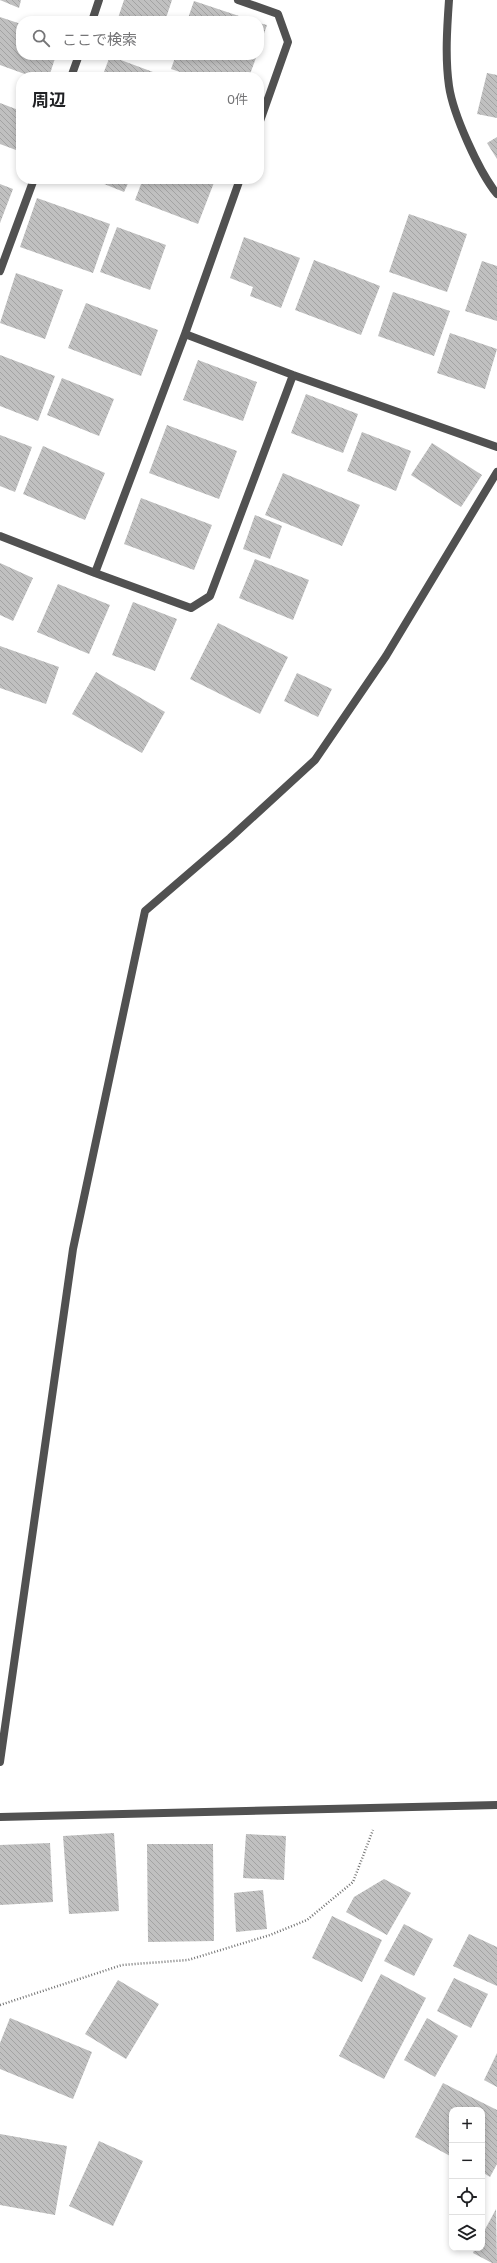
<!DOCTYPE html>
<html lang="ja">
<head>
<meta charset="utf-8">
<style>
	:root { --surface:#fff; --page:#f6f6f6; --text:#202124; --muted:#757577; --line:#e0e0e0 }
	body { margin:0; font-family:"Golos Text","Noto Sans JP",sans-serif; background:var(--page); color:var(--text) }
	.controls { position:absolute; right:12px; bottom:12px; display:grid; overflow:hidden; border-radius:8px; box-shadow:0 2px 6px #0003 }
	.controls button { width:36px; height:36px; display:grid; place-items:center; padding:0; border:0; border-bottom:1px solid var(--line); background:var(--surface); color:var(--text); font:20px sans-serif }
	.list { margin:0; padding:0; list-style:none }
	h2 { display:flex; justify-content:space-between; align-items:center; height:52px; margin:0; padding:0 16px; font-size:17px }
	h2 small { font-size:13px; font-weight:400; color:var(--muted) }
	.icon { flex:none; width:22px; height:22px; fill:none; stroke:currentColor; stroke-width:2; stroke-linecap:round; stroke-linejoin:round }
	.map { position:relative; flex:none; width:497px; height:2263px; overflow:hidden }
	.search { position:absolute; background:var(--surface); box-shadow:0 2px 6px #0003; left:16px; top:16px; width:248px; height:44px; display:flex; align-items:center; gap:10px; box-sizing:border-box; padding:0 14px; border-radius:16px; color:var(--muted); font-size:15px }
	.panel { position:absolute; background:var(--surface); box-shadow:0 2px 6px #0003; left:16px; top:72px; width:248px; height:112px; border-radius:16px }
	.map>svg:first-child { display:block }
	.building { fill:url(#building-back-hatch) }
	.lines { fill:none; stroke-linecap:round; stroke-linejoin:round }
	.path { stroke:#737373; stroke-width:2.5; stroke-dasharray:1 2; stroke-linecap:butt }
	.service { stroke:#515151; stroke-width:8 }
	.minor { stroke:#515151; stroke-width:8 }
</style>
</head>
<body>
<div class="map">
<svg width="497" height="2263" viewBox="0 0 497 2263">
	<defs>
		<pattern id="building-back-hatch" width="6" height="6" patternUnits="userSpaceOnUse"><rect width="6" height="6" fill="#c0c0c0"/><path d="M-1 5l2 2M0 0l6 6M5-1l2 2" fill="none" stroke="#a3a3a3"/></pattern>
	</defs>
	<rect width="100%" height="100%" fill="#fff"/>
	<path class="building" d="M0 0H21L19 8Z
		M124 0H172L165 21H117Z
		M194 1 254 21H187Z
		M0 17 21 24V55H56L49 77H33L0 65Z
		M259 23 267 25 259 48Z
		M176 55H257L249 77H195L171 69Z
		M110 56 161 75 160 77H102Z
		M487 73 497 75V118L477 114Z
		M0 103 21 111V138L16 150 0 144Z
		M497 137V159L487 143Z
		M92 179H130L124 192Z
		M143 179H212L215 180 198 224 135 200Z
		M0 184 13 189 0 223Z
		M37 198 110 224 93 273 20 247Z
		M409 214 467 234 447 292 389 272Z
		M117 227 166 245 150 290 100 272Z
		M244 237 300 258 281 308 250 296 253 287 230 278Z
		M314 260 380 286 361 335 295 310Z
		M482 261 497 266V321L465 311Z
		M16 273 63 290 45 339 0 323Z
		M393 292 450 311 434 356 378 336Z
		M86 303 158 330 141 376 68 348Z
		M450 333 497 349 485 389 437 373Z
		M0 355 55 376 38 421 0 406Z
		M198 360 257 382 243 421 183 400Z
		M62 378 114 399 99 436 47 415Z
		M306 394 358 414 343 453 291 433Z
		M167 425 237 451 219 499 149 473Z
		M362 432 411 451 396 491 347 471Z
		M0 435 32 447 15 492 0 486Z
		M432 443 482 475 461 507 411 475Z
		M43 446 105 473 85 520 23 494Z
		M283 473 360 505 342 546 265 515Z
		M141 498 212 525 194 570 124 544Z
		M255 515 282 526 270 559 243 549Z
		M255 559 309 580 293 620 239 598Z
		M0 563 33 578 13 621 0 615Z
		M58 584 110 605 89 654 37 632Z
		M133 602 177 619 155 671 112 655Z
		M218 623 288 657 260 714 190 679Z
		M0 646 59 667 46 704 0 688Z
		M96 672 165 712 142 753 72 714Z
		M297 673 332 689 318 717 284 701Z
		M114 1833 119 1911 69 1914 63 1836Z
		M246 1834 286 1836 284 1880 243 1878Z
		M50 1843 53 1902 0 1905V1845Z
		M147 1844H213L214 1941 148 1942Z
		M384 1879 411 1893 387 1935 346 1912 354 1897Z
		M263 1890 267 1929 236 1932 234 1893Z
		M332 1916 382 1940 362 1982 312 1958Z
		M404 1924 433 1939 414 1976 384 1961Z
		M469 1934 497 1947V1986L453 1966Z
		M381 1974 426 1998 384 2079 339 2056Z
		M454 1978 488 1994 471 2028 437 2011Z
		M118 1980 159 2004 126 2059 85 2034Z
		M10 2018 92 2052 73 2099 0 2069V2043Z
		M427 2018 458 2036 435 2077 404 2060Z
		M497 2053V2087L484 2080Z
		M443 2083 497 2110V2164L490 2177 482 2172V2110H452V2157L415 2137Z
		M0 2134 67 2146 55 2215 0 2205Z
		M99 2141 143 2161 113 2226 69 2206Z
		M496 2209 497 2263H492L473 2253 475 2248H482V2235Z"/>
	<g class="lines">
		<path class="path" d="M0 2005 122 1965 188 1960 270 1935 307 1920 353 1882 373 1830"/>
		<path class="service" d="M238 0 278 14 288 42 259 124
			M92 21 99 0
			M71 77 79 55
			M0 271 34 179
			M185 334 293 375 497 447
			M0 536 95 573 185 334 240 179
			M95 573 191 608 210 596 293 375
			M0 1762 73 1249 145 911 230 838 315 760 386 656 497 472"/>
		<path class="minor" d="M449 0C447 28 445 58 449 86 453 114 479 172 497 194
			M0 1817 497 1805"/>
	</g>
</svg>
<div class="controls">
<button>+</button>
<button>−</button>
<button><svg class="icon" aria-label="locate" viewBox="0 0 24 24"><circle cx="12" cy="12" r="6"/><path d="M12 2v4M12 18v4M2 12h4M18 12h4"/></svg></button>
<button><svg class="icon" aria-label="layers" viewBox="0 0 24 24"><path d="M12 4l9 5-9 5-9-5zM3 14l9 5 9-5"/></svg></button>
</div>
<div class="search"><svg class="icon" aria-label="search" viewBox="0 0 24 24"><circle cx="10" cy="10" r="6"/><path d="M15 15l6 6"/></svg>ここで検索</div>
<section class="panel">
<h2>周辺<small>0件</small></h2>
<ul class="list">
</ul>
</section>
</div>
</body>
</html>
